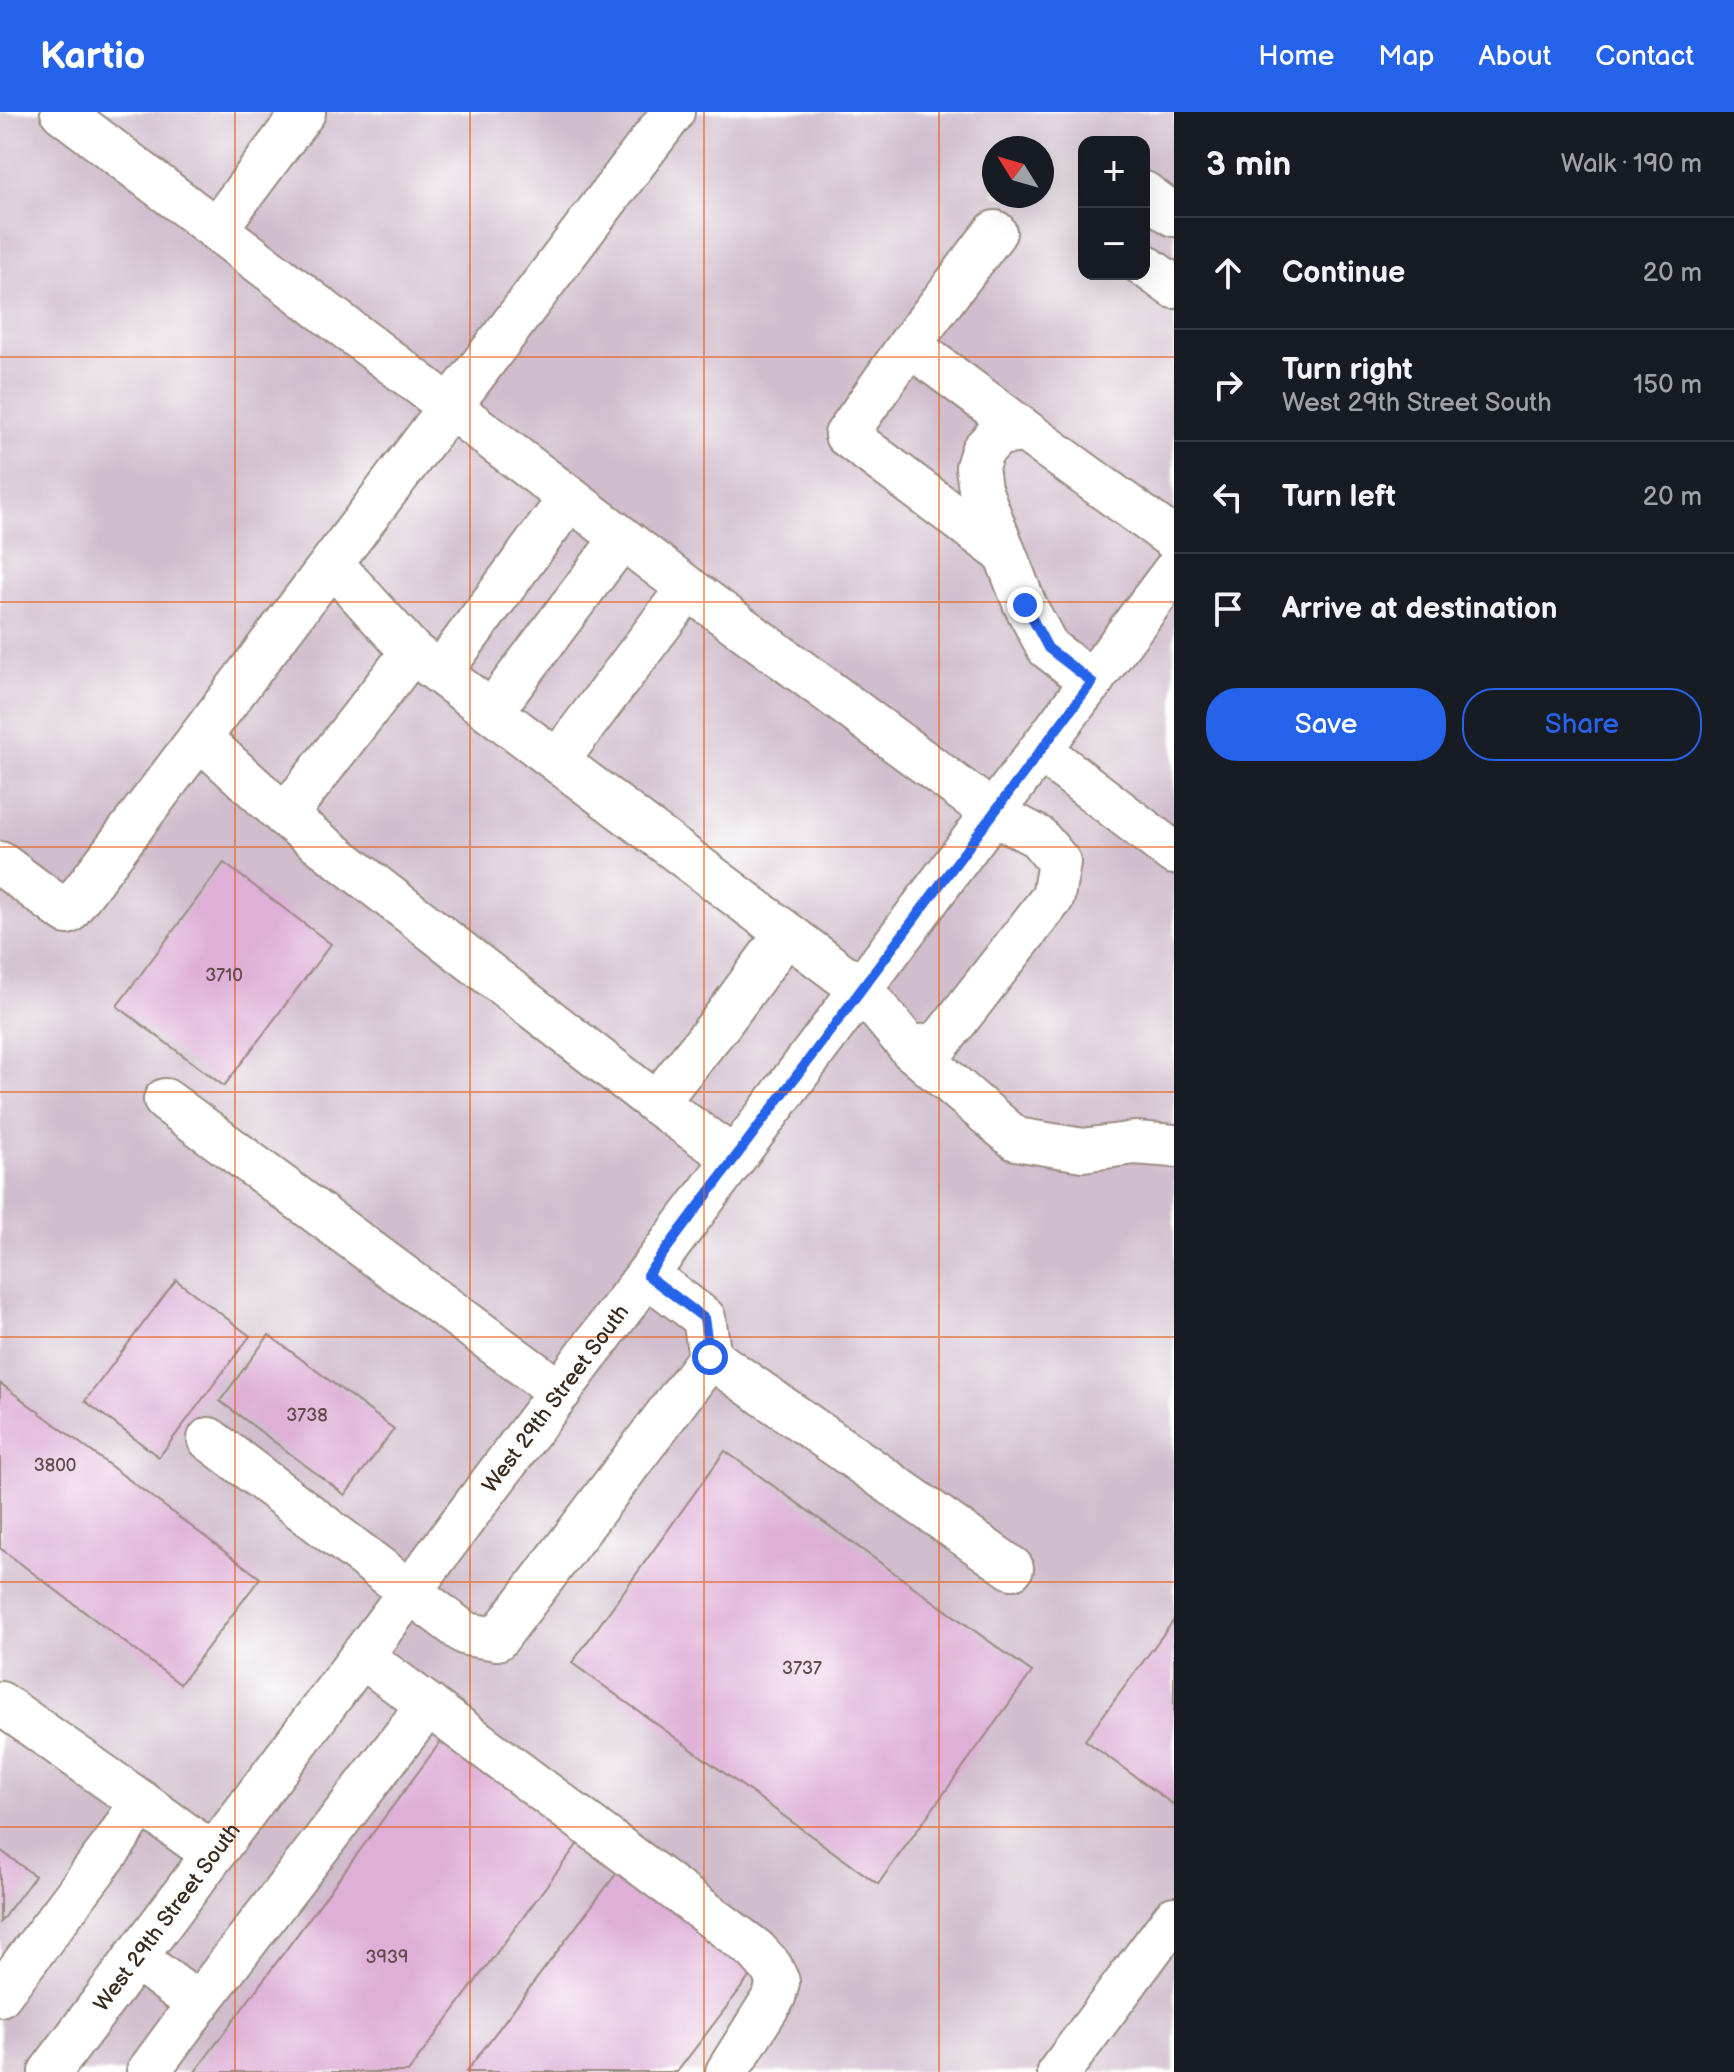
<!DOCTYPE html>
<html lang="en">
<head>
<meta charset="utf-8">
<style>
	:root { --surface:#171b24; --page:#242831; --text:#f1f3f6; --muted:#9ea1a6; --line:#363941; --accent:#2563eb }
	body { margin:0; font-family:"Balsamiq Sans",sans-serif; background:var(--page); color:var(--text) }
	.controls { position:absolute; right:24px; top:24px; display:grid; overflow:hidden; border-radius:16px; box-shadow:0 8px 32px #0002 }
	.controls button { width:72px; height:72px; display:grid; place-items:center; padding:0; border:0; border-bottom:2px solid var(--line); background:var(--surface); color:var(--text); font:40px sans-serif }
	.compass { position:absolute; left:982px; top:24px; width:72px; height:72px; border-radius:50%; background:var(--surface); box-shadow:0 8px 32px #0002; rotate:307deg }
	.stop { position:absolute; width:24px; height:24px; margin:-18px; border:6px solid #2563eb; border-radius:50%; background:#fff }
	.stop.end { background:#2563eb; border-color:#fff; box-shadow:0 2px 8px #0008 }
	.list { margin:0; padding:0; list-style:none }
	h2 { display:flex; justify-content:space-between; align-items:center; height:104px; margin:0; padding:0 32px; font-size:34px }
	h2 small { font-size:26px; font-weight:400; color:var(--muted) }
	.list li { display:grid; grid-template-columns:52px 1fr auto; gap:24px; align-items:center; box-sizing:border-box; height:112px; padding:0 32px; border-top:2px solid var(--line) }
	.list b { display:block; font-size:30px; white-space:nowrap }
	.list p { margin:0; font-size:26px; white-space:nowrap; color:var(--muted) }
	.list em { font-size:26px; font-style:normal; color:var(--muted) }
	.actions { display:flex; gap:16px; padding:24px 32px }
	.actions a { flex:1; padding:18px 0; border:2px solid var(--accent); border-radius:32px; text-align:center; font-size:28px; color:var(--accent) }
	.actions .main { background:var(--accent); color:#fff }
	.icon { flex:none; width:44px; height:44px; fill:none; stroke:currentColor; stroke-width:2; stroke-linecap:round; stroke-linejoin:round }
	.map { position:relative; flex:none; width:1174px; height:1960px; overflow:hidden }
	header { display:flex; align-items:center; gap:48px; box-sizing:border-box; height:112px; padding:0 40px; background:var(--accent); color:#fff }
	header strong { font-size:38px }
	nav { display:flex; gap:44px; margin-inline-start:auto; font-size:28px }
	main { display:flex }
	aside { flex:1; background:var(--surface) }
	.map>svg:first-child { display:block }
	.industrial { fill:#d0bdcd; fill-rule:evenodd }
	.building { fill:#deafd7 }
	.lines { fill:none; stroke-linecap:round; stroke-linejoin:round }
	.minor-casing { stroke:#9a8c80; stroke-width:46 }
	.minor { stroke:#fff; stroke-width:42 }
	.route { stroke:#2563eb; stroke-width:10 }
	.grid { fill:none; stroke:#e8590c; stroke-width:2; stroke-opacity:0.55 }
	.labels { text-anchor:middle; stroke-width:6; stroke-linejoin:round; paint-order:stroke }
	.number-label { font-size:18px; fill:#644b4c }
	.street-label { font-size:22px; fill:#3b2a1e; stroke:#fff }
</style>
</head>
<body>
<header>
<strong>Kartio</strong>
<nav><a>Home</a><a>Map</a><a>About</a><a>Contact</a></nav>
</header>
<main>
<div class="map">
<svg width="1174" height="1960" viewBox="0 0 1174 1960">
	<rect width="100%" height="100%" fill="#fff"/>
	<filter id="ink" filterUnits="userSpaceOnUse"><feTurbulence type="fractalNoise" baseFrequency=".0125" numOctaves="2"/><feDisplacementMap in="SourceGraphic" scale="16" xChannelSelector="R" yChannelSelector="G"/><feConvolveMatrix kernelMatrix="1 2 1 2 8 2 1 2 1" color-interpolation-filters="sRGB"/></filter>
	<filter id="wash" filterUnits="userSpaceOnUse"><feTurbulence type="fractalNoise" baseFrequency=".006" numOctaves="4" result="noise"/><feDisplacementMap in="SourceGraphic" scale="32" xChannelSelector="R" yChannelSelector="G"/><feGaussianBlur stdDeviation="1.8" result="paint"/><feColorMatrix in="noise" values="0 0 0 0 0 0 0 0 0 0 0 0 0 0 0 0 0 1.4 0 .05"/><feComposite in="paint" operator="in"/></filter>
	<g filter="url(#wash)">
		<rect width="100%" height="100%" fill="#f8efe1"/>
		<path class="industrial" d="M0 0H1174V1960H0ZM1084 30H1144V162H1084ZM994 36H1042V84H994Z"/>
		<g id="blocks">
			<path class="building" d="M224 751 331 832 224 974 117 894Z
				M176 1168 250 1224 159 1345 85 1289Z
				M269 1223 394 1317 345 1383 220 1289Z
				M0 1271 260 1466 180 1572 0 1436Z
				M725 1339 1032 1560 878 1772 572 1551Z
				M1174 1508V1693L1085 1628Z
				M442 1628 579 1730 408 1960H195Z
				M0 1738 35 1764 0 1810Z
				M619 1758 754 1859 677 1960H466Z"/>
		</g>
	</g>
	<g filter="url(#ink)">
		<use href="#blocks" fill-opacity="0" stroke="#9a8c80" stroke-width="2"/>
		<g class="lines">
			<defs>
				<g id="minor">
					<path d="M62 0 688 476"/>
					<path d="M1144 81 1174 103"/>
					<path d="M216 117 304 0"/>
					<path d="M995 120 909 233 1025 319"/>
					<path d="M1144 153 1174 175"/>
					<path d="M909 233 846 323 1004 441"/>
					<path d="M332 452 412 540"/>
					<path d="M440 561 570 386"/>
					<path d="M1092 570 1048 536 1025 493 989 401 980 377 977 355 982 339 998 322 1025 319 1174 427"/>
					<path d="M492 599 622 426"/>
					<path d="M200 626 285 704"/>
					<path d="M1040 638 1174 741"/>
					<path d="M558 648 688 476 993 701 1038 725 1059 750 1053 785 940 930 911 937 861 877 412 540 285 704 656 991 734 1046"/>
					<path d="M0 751 67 801 673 0"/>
					<path d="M911 937 1016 1027 1083 1038 1135 1031 1174 1034"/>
					<path d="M165 988 560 1280"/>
					<path d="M656 991 719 913 786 822"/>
					<path d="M710 1245 1012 1456"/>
					<path d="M209 1327 466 1522 497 1527 710 1245 704 1206 647 1163"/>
					<path d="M0 1591 141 1690"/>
					<path d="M428 1593 756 1838 771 1855 778 1870 774 1885 727 1960"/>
					<path d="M135 1845 198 1892 148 1960"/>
					<path d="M0 1883 114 1732 141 1690 213 1742"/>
					<path d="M198 1892 428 1593 361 1544"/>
					<path id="s1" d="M50 1960 1174 459"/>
					<path d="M1059 1960 1174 1806"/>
				</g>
			</defs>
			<use href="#minor" class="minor-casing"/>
			<use href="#minor" class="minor"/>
		</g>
	</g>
	<g class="lines" filter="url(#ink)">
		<path class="route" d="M710 1245 704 1206 647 1163 1092 570 1048 536 1025 493"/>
	</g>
	<path class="grid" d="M235 0V1960M470 0V1960M704 0V1960M939 0V1960M0 245H1174M0 490H1174M0 735H1174M0 980H1174M0 1225H1174M0 1470H1174M0 1715H1174"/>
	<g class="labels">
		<g class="number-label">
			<text x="224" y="869">3710</text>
			<text x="307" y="1309">3738</text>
			<text x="55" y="1359">3800</text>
			<text x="802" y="1562">3737</text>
			<text x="387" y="1851">3939</text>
		</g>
		<g class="street-label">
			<text dy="8" stroke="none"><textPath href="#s1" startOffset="842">West 29th Street South</textPath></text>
			<text dy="8" stroke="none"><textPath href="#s1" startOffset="194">West 29th Street South</textPath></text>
		</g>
	</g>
</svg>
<div class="controls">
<button>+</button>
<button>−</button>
</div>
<svg class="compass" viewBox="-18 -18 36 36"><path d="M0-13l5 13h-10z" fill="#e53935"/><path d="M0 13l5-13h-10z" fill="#9ea1a6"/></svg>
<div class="stop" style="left:710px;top:1245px"></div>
<div class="stop end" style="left:1025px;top:493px"></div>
</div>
<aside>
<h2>3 min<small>Walk · 190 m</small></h2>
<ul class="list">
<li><svg class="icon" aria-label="ahead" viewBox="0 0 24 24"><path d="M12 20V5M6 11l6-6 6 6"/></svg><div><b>Continue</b></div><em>20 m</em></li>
<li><svg class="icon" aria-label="right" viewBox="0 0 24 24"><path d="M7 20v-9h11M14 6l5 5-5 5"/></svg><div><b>Turn right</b><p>West 29th Street South</p></div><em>150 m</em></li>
<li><svg class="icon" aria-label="left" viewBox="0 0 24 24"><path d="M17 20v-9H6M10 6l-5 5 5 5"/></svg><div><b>Turn left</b></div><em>20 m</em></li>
<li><svg class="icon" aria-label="arrive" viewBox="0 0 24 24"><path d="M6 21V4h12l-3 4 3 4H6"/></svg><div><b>Arrive at destination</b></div></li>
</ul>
<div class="actions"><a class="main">Save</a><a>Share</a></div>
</aside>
</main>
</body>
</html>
